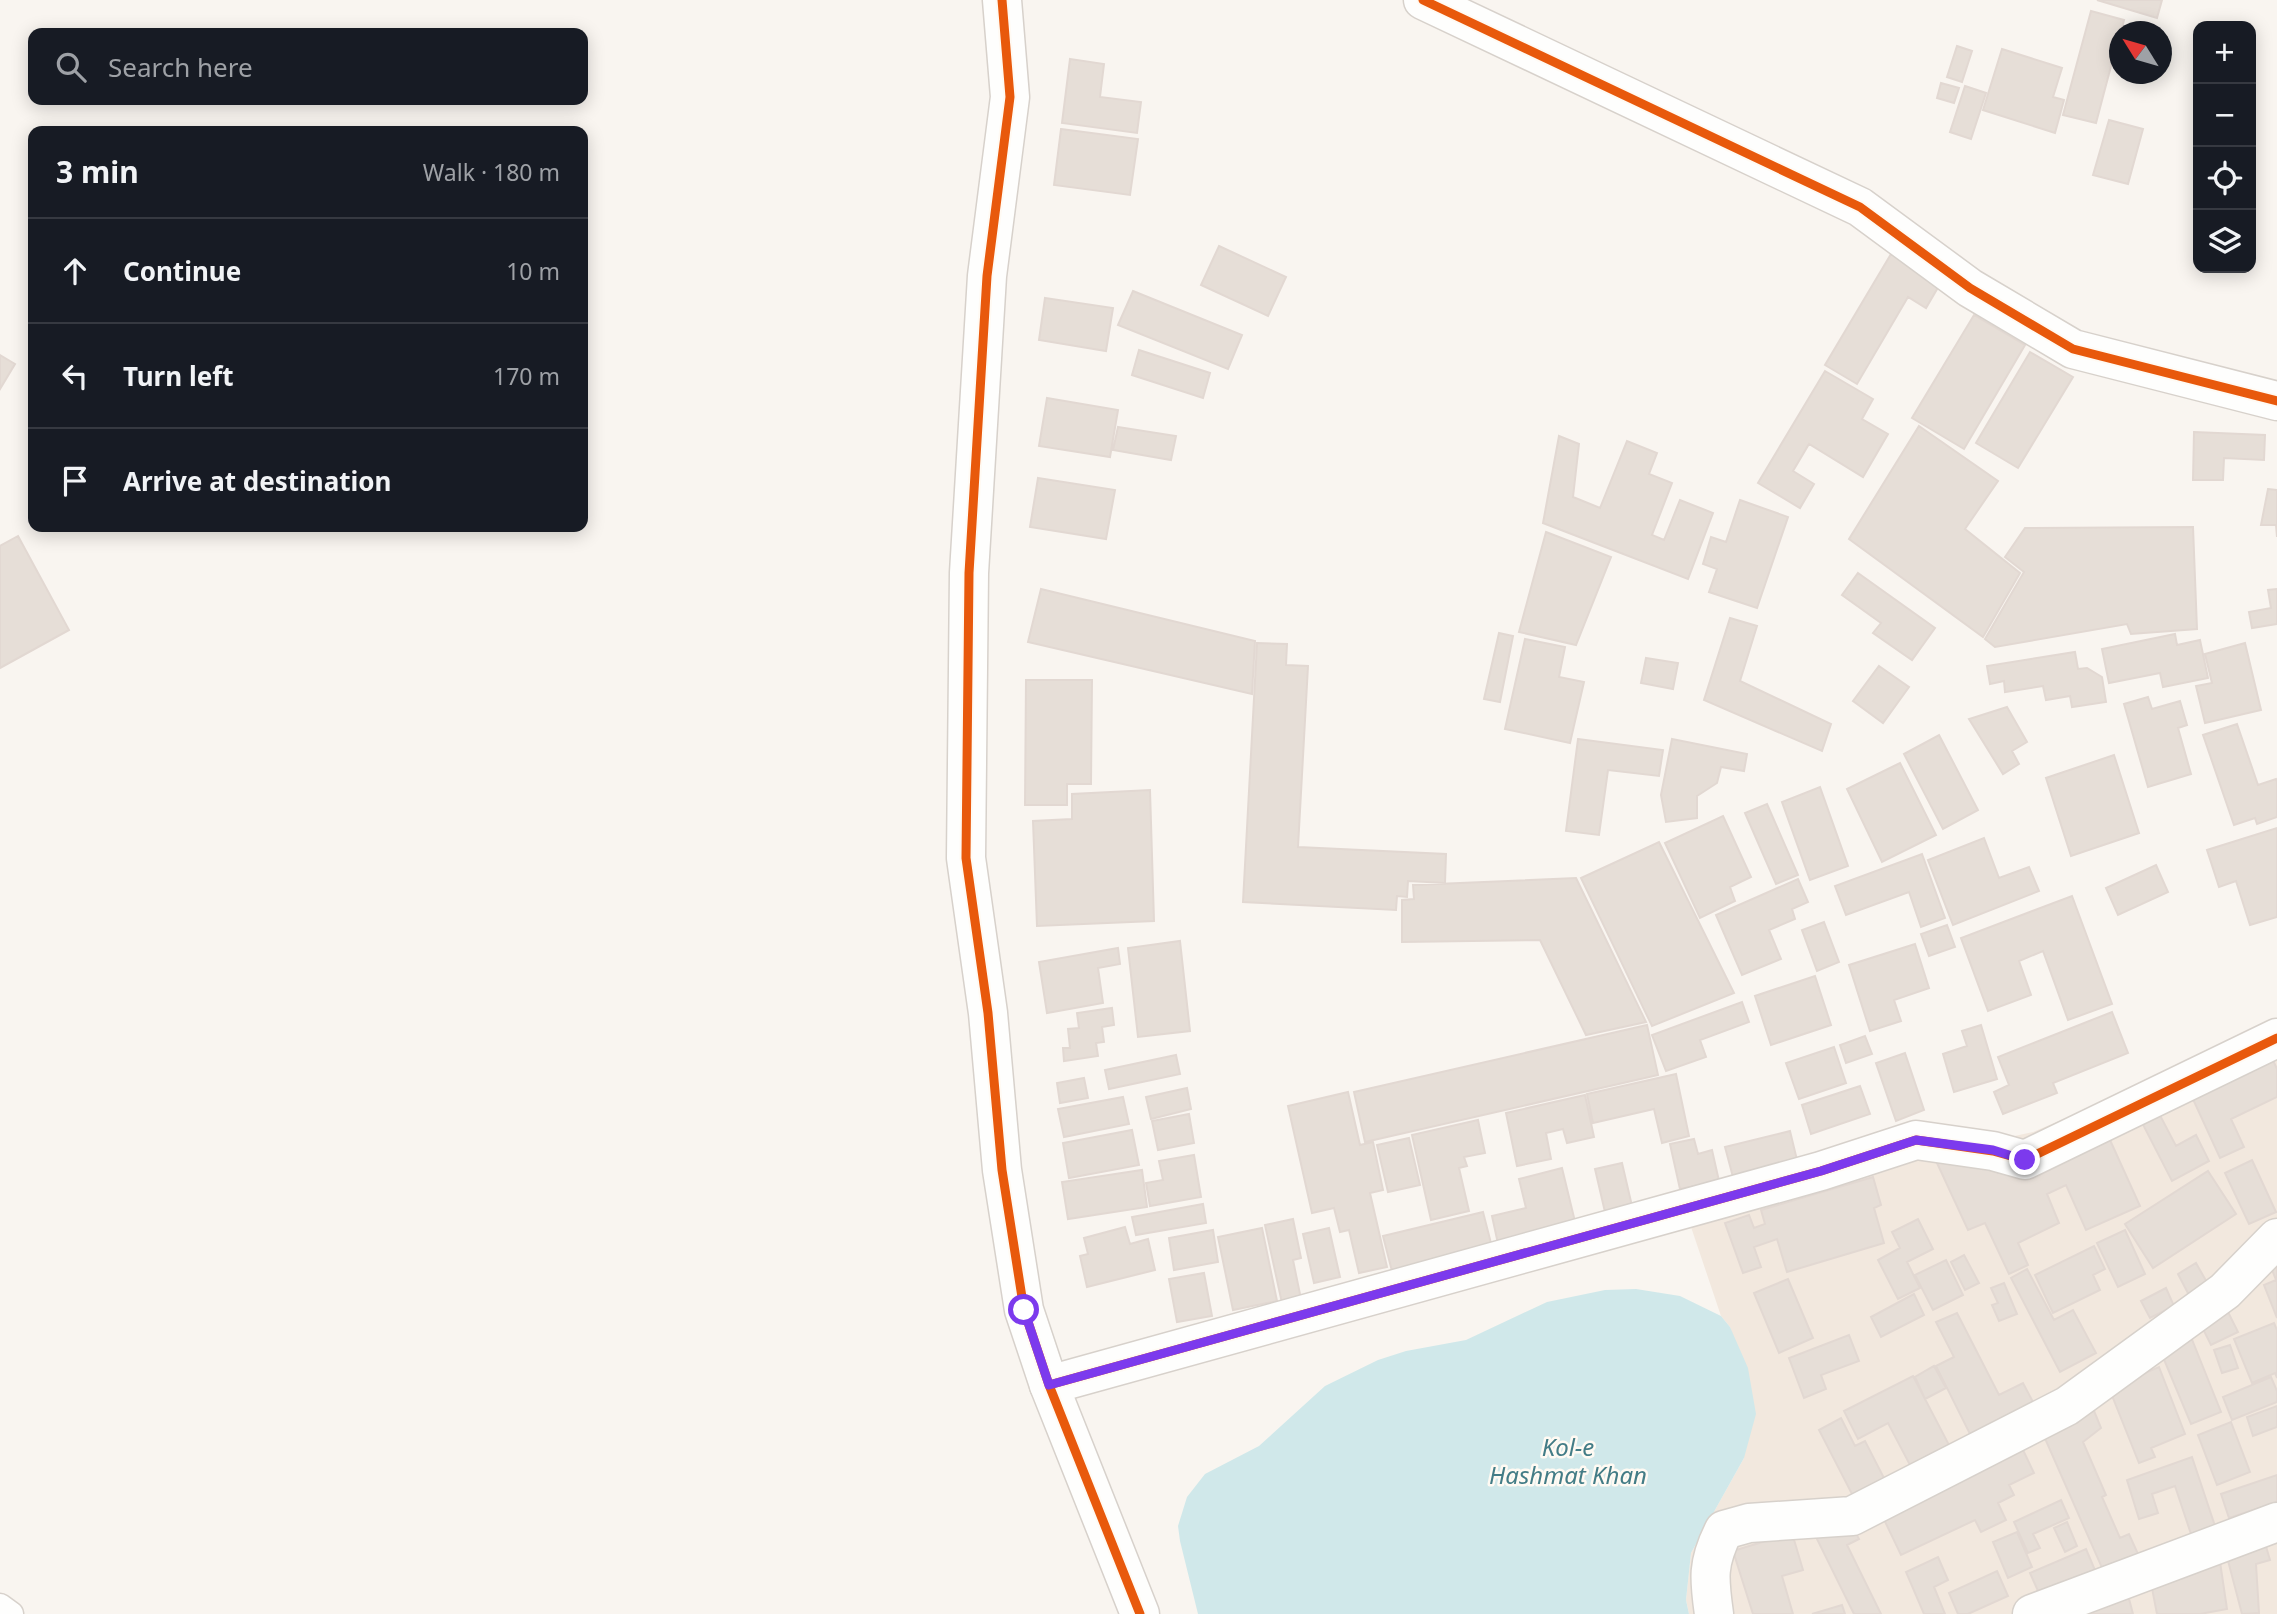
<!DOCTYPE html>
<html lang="en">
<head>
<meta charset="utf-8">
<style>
	:root { --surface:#171b24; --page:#20242c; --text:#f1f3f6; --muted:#9ea1a6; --line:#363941 }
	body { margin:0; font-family:"Noto Sans",sans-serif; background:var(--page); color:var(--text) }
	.controls { position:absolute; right:21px; top:21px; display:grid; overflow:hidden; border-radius:14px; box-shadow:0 4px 18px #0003 }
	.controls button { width:63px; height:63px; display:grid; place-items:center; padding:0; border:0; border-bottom:2px solid var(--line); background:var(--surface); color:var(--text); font:35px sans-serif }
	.compass { position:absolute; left:2109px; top:21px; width:63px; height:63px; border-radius:50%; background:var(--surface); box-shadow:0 4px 18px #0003; rotate:307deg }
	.stop { position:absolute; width:21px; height:21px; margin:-16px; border:5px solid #7c3aed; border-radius:50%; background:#fff }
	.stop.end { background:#7c3aed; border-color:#fff; box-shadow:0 2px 7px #0008 }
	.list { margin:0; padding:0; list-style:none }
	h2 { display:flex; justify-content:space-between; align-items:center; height:91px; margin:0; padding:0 28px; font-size:30px }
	h2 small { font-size:23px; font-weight:400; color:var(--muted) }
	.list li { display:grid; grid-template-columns:46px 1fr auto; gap:21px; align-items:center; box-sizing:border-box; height:105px; padding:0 28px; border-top:2px solid var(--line) }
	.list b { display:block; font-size:26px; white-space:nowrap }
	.list em { font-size:23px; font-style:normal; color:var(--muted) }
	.icon { flex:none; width:38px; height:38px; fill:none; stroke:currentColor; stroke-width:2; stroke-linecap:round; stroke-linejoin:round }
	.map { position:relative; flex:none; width:2277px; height:1614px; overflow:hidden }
	.search { position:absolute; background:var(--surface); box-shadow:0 4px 18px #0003; left:28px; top:28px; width:560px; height:77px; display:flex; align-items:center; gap:18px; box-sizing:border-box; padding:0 24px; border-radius:14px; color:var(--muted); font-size:26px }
	.panel { position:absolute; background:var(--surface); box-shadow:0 4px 18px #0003; left:28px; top:126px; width:560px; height:406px; border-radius:14px }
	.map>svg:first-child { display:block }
	.residential { fill:#f2e8de }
	.water { fill:#d0e8ea }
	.building { fill:#e6ded7; stroke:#e2d8d2; stroke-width:2 }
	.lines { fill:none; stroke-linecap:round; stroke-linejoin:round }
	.service-casing { stroke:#d7d1cb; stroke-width:27 }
	.minor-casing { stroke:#d7d1cb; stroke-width:41 }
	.tertiary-casing { stroke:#d7d1cb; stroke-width:41 }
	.service { stroke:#fefefd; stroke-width:24 }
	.minor { stroke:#fefefd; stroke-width:38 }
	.tertiary { stroke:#fefefd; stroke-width:38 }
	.cycleway-casing { stroke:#fffaf3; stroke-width:13 }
	.cycleway { stroke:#e8590c; stroke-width:9 }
	.route { stroke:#7c3aed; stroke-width:9 }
	.labels { text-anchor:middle; stroke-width:5; stroke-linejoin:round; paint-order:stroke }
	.water-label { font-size:24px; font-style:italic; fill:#437c86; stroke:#fffaf3 }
</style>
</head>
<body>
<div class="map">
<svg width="2277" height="1614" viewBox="0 0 2277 1614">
	<rect width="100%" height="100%" fill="#f9f5f0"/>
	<path class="residential" d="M2277 1028V1614H1689L1686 1600 1691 1553 1744 1458 1730 1327 1721 1316 1689 1221 1866 1168 2033 1132Z"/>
	<path class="water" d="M1636 1289 1680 1296 1721 1316 1730 1327 1748 1368 1756 1414 1744 1458 1691 1553 1686 1600 1689 1614H1198L1180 1541 1178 1526 1187 1497 1205 1474 1259 1446 1325 1386 1378 1360 1406 1351 1466 1340 1547 1302 1605 1290Z"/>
	<path class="building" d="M2097 0H2162L2157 18Z
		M2091 11 2124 20 2121 32H2120L2096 123 2063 115Z
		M1957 46 1972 51 1962 82 1947 77Z
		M2002 49 2062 68 2053 97 2064 100 2055 133 1983 110Z
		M1070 59 1104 64 1100 97 1141 102 1137 133 1062 123Z
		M1941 83 1959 88 1954 103 1937 98Z
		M1965 86 1986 93 1971 139 1950 132Z
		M2109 120 2143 129 2128 184 2093 175Z
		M1061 129 1138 139 1130 195 1054 185Z
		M1219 246 1286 277 1268 316 1201 285Z
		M1891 254 1940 284 1926 308 1908 297 1857 384 1825 365Z
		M1133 291 1242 335 1228 369 1118 325Z
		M1045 298 1113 308 1106 351 1039 340Z
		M1974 315 2025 345 1964 449 1912 418Z
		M1139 350 1210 373 1203 398 1132 375Z
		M2030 352 2073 377 2018 468 1976 443Z
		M0 355 15 364 0 389Z
		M1825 371 1873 399 1862 419 1888 434 1863 477 1809 444 1793 471 1814 484 1800 508 1758 483Z
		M1047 398 1118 410 1110 457 1039 446Z
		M1919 426 1998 481 1965 529 2020 573 1983 637 1849 539Z
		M1118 427 1176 436 1171 460 1113 450Z
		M2194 432 2265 435 2264 460 2224 458 2223 480H2193Z
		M1559 436 1579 444 1573 497 1600 508 1627 441 1657 453 1649 474 1672 483 1652 535 1664 540 1680 500 1713 513 1688 579 1543 523Z
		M1038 478 1115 490 1106 539 1030 527Z
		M2268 489 2277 490V537L2276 525H2261Z
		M1740 500 1788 517 1757 608 1709 592 1717 569 1703 564 1711 537 1726 542Z
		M2193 527 2197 629 2131 634 2127 624 1995 647 1985 639 2024 572 2005 557 2025 528Z
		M1546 532 1611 557 1576 645 1519 632Z
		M18 536 69 630 0 668V546Z
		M1858 573 1935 628 1912 660 1873 633 1881 623 1842 595Z
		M1041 589 1255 641 1252 694 1028 642Z
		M2277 589V624L2252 628 2249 612 2271 608 2268 590Z
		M1730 618 1757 626 1740 681 1831 724 1822 751 1704 700Z
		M1499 633 1513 636 1500 702 1484 699Z
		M2175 634 2177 645 2200 640 2208 678 2163 687 2160 673 2109 683 2102 649Z
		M1525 639 1565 647 1559 677 1584 682 1570 743 1505 729Z
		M1257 643 1287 644 1286 665 1308 666 1298 847 1446 854 1445 883 1408 881 1407 897 1397 896 1396 910 1243 902Z
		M2245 643 2261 710 2205 723 2196 686 2212 683 2205 654Z
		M2075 652 2078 669 2087 668 2102 677 2106 702 2072 707 2070 696 2046 700 2043 686 2005 692 2004 681 1990 684 1987 666Z
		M1646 658 1678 663 1673 689 1641 683Z
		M1879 666 1909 687 1883 723 1853 701Z
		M1026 680H1092L1091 784H1067V805H1025Z
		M2148 697 2152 709 2180 701 2187 725 2178 728 2191 774 2148 787 2124 704Z
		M2007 707 2027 742 2012 751 2019 764 2003 774 1969 719Z
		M2237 724 2258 785 2276 779 2277 782V817L2257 824 2255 818 2234 825 2203 735Z
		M1939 735 1978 810 1943 829 1904 754Z
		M1578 739 1663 750 1659 776 1608 770 1599 835 1566 831Z
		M1672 739 1747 754 1744 771 1721 767 1717 783 1697 796V818L1666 822 1661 795Z
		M2114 755 2139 833 2071 856 2046 778Z
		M1900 763 1936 835 1882 862 1847 789Z
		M1820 787 1848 866 1810 880 1782 802Z
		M1150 790 1154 921 1037 926 1033 821 1072 819V794Z
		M1767 804 1798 875 1776 884 1745 813Z
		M1723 816 1751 877 1730 887 1735 901 1700 918 1665 843Z
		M2277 828V917L2250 925 2236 881 2219 887 2207 850Z
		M1984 838 1999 878 2029 867 2039 891 1953 925 1928 860Z
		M1659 842 1734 993 1652 1026 1581 878Z
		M1922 854 1945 918 1921 927 1909 892 1846 915 1835 886Z
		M2156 865 2168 892 2118 915 2106 888Z
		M1576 878 1646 1022 1586 1035 1540 940 1402 942V900L1414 899 1413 885Z
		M1798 879 1808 902 1792 909 1795 919 1769 930 1781 959 1742 975 1716 915Z
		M2072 896 2112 1004 2068 1020 2043 951 2019 961 2031 995 1988 1011 1961 938Z
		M1824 922 1839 962 1817 971 1802 930Z
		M1947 925 1955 947 1929 956 1921 934Z
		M1180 941 1190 1031 1138 1037 1128 948Z
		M1915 944 1929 988 1894 1000 1901 1021 1870 1031 1849 965Z
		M1118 948 1120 964 1098 968 1103 1003 1047 1013 1039 962Z
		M1815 976 1831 1025 1771 1045 1755 996Z
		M1742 1002 1749 1022 1700 1040 1706 1057 1666 1071 1652 1035Z
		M1112 1008 1114 1025 1102 1027 1104 1042 1096 1043 1098 1056 1064 1061 1063 1048H1070L1068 1029 1079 1028 1077 1013Z
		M2112 1012 2128 1053 2053 1083 2057 1093 2003 1114 1994 1092 2009 1085 1998 1057Z
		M1647 1025 1658 1075 1365 1142 1354 1092Z
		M1981 1025 1997 1079 1954 1092 1943 1054 1967 1046 1962 1031Z
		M1865 1036 1872 1054 1846 1063 1840 1045Z
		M1834 1047 1846 1083 1799 1099 1786 1063Z
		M2267 1047 2277 1069V1097L2231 1119 2244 1147 2220 1158 2186 1084Z
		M1905 1053 1924 1110 1896 1121 1876 1063Z
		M1176 1055 1180 1074 1109 1089 1105 1070Z
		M1676 1074 1689 1136 1662 1143 1654 1109 1593 1123 1587 1094Z
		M1084 1078 1088 1098 1060 1103 1057 1083Z
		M1860 1086 1870 1114 1811 1134 1802 1105Z
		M1187 1088 1191 1109 1151 1119 1146 1097Z
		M1348 1092 1360 1145 1373 1142 1383 1190 1370 1193 1387 1267 1359 1273 1349 1230 1340 1232 1334 1208 1312 1213 1288 1106Z
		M1585 1095 1594 1137 1567 1143 1563 1129 1546 1133 1551 1159 1517 1166 1506 1113Z
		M1123 1097 1129 1124 1064 1137 1058 1109Z
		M2153 1102 2176 1146 2196 1135 2209 1161 2172 1181 2136 1111Z
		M1189 1114 1194 1143 1158 1150 1152 1121Z
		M1478 1120 1485 1153 1464 1157 1467 1166 1459 1168 1469 1211 1431 1220 1412 1135Z
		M2105 1129 2140 1206 2086 1230 2066 1185 2047 1194 2059 1223 2018 1243 2028 1265 2009 1274 1985 1223 1968 1230 1937 1163 1957 1155 1989 1153 1998 1173Z
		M1132 1130 1139 1165 1069 1178 1063 1143Z
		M1790 1131 1797 1160 1733 1177 1725 1147Z
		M1409 1138 1420 1185 1388 1192 1377 1145Z
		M1694 1139 1698 1154 1712 1150 1719 1181 1680 1189 1670 1144Z
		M1194 1155 1201 1197 1150 1206 1146 1183 1163 1180 1159 1161Z
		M2252 1160 2276 1212 2249 1224 2225 1173Z
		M1622 1163 1632 1206 1605 1212 1595 1169Z
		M1562 1168 1578 1234 1500 1253 1492 1216 1526 1208 1519 1179Z
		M1142 1170 1147 1207 1068 1219 1062 1182Z
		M2208 1171 2236 1214 2153 1268 2125 1224Z
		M1873 1177 1881 1205 1874 1208 1884 1243 1787 1272 1777 1239 1754 1247 1761 1267 1743 1273 1725 1223 1749 1215 1754 1228 1765 1224 1761 1210Z
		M1203 1204 1206 1223 1136 1235 1132 1217Z
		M1483 1212 1494 1255 1394 1279 1383 1236Z
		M1293 1219 1301 1258 1293 1260 1301 1299 1282 1303 1265 1225Z
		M1918 1219 1933 1249 1907 1262 1920 1288 1898 1299 1878 1260 1900 1248 1892 1232Z
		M1125 1227 1130 1244 1148 1239 1155 1270 1087 1287 1080 1256 1088 1254 1084 1238Z
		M1262 1228 1277 1301 1233 1310 1218 1237Z
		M1329 1228 1340 1277 1314 1283 1303 1234Z
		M1213 1230 1218 1262 1174 1270 1169 1238Z
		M2125 1230 2145 1274 2118 1287 2097 1243Z
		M2094 1246 2105 1269 2093 1275 2100 1290 2053 1313 2035 1275Z
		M1964 1255 1979 1283 1965 1290 1951 1262Z
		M2277 1259V1318L2264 1285 2276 1280 2269 1262Z
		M1946 1260 1963 1295 1933 1310 1915 1275Z
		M2196 1263 2209 1286 2190 1297 2178 1274Z
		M2027 1269 2054 1320 2073 1310 2096 1353 2060 1372 2011 1278Z
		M1204 1273 1212 1316 1177 1322 1169 1279Z
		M1788 1279 1813 1338 1779 1353 1754 1293Z
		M2004 1283 2017 1314 1999 1321 1992 1305 1998 1303 1991 1288Z
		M2166 1288 2174 1306 2150 1318 2141 1301Z
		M1914 1294 1924 1315 1881 1337 1871 1317Z
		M2226 1308 2238 1332 2211 1345 2199 1321Z
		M1957 1313 1999 1395 2023 1383 2033 1402 1970 1434 1936 1366 1954 1357 1936 1322Z
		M2274 1323 2277 1330V1378L2275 1373 2252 1383 2234 1339Z
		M1849 1335 1859 1361 1821 1375 1826 1389 1804 1398 1789 1358Z
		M2191 1337 2221 1412 2191 1424 2160 1350Z
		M2230 1345 2238 1368 2222 1373 2214 1350Z
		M1934 1366 1946 1388 1925 1399 1915 1377Z
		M2159 1367 2185 1434 2151 1448 2155 1457 2139 1463 2109 1388Z
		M1913 1376 1949 1445 1910 1465 1888 1423 1858 1439 1844 1411Z
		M2271 1377 2277 1391V1402L2232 1420 2223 1397Z
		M2092 1406 2101 1428 2083 1442 2106 1495 2102 1497 2120 1538 2129 1534 2138 1554 2103 1570 2043 1434Z
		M2277 1406V1427L2253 1436 2247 1417Z
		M1841 1418 1855 1446 1865 1441 1885 1480 1853 1496 1819 1430Z
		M2231 1422 2250 1472 2217 1485 2198 1435Z
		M2023 1450 2034 1473 2009 1485 2014 1495 1998 1503 2006 1520 1981 1532 1975 1520 1901 1555 1879 1509Z
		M2192 1457 2217 1532 2193 1540 2175 1486 2152 1494 2158 1513 2139 1519 2127 1480Z
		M2277 1475V1502L2229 1518 2221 1494Z
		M2061 1500 2069 1518 2033 1534 2040 1548 2028 1553 2014 1522Z
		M1849 1521 1859 1539 1847 1545 1881 1614H1854L1816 1537Z
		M2067 1522 2077 1546 2065 1552 2054 1528Z
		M2017 1532 2032 1567 2008 1578 1993 1542Z
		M1792 1533 1803 1570 1782 1576 1793 1614H1753L1733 1551Z
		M2265 1543 2270 1560 2256 1564 2259 1613 2242 1614 2226 1553Z
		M2086 1549 2097 1575 2042 1600 2030 1573Z
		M2219 1555 2227 1609 2200 1614H2157L2150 1578Z
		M1938 1557 1948 1580 1934 1587 1945 1614H1924L1906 1572Z
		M1997 1571 2008 1596 1968 1614H1958L1949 1593Z
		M2127 1591 2133 1614H2055Z
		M1842 1605 1845 1614H1812Z"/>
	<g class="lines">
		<defs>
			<path id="service" d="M0 1606 11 1614"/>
			<path id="minor" d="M1423 0 1860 207 1970 288 2073 349 2277 401
				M1049 1385 1821 1171 1916 1140 1993 1151 2025 1160 2277 1038
				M1714 1614C1709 1579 1707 1563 1724 1530L1749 1523 1852 1516 2067 1406 2225 1291 2277 1238
				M2032 1614 2277 1522"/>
			<path id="tertiary" d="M1002 0 1010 97 987 276 969 573 966 858 988 1013 1002 1170 1024 1310 1049 1385 1140 1614"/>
		</defs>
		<use href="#service" class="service-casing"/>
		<use href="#minor" class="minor-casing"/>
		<use href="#tertiary" class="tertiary-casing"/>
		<use href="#service" class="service"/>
		<use href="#minor" class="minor"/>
		<use href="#tertiary" class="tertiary"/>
		<defs>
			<path id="cycleway" d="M1002 0 1010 97 987 276 969 573 966 858 988 1013 1002 1170 1024 1310 1049 1385 1140 1614
				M1423 0 1860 207 1970 288 2073 349 2277 401
				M1049 1385 1821 1171 1916 1140 1993 1151 2025 1160 2277 1038"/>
		</defs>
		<use href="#cycleway" class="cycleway-casing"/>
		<use href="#cycleway" class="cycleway"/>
	</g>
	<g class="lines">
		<path class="route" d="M1024 1310 1049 1385 1821 1171 1916 1140 1993 1150 2025 1160"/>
	</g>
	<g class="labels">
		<g class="water-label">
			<text x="1568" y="1456">Kol-e<tspan x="1568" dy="28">Hashmat Khan</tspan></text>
		</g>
	</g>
</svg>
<div class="controls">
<button>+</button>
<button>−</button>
<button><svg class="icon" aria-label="locate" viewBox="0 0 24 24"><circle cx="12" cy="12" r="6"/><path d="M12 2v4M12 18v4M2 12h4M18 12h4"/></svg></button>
<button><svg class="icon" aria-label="layers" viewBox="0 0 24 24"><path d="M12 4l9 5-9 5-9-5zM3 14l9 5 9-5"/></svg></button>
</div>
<svg class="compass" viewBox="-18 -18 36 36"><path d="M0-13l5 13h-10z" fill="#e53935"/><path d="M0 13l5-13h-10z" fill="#9ea1a6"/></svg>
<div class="stop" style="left:1024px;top:1310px"></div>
<div class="stop end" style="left:2025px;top:1160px"></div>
<div class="search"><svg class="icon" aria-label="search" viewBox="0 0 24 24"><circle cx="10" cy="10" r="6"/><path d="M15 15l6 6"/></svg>Search here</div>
<section class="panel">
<h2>3 min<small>Walk · 180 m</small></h2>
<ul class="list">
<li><svg class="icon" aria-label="ahead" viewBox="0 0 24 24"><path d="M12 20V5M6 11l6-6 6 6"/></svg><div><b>Continue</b></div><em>10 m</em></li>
<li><svg class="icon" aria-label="left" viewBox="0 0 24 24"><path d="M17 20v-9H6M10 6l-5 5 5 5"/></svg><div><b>Turn left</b></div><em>170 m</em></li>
<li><svg class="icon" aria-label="arrive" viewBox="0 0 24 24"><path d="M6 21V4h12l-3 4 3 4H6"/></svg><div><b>Arrive at destination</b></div></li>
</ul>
</section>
</div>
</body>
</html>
